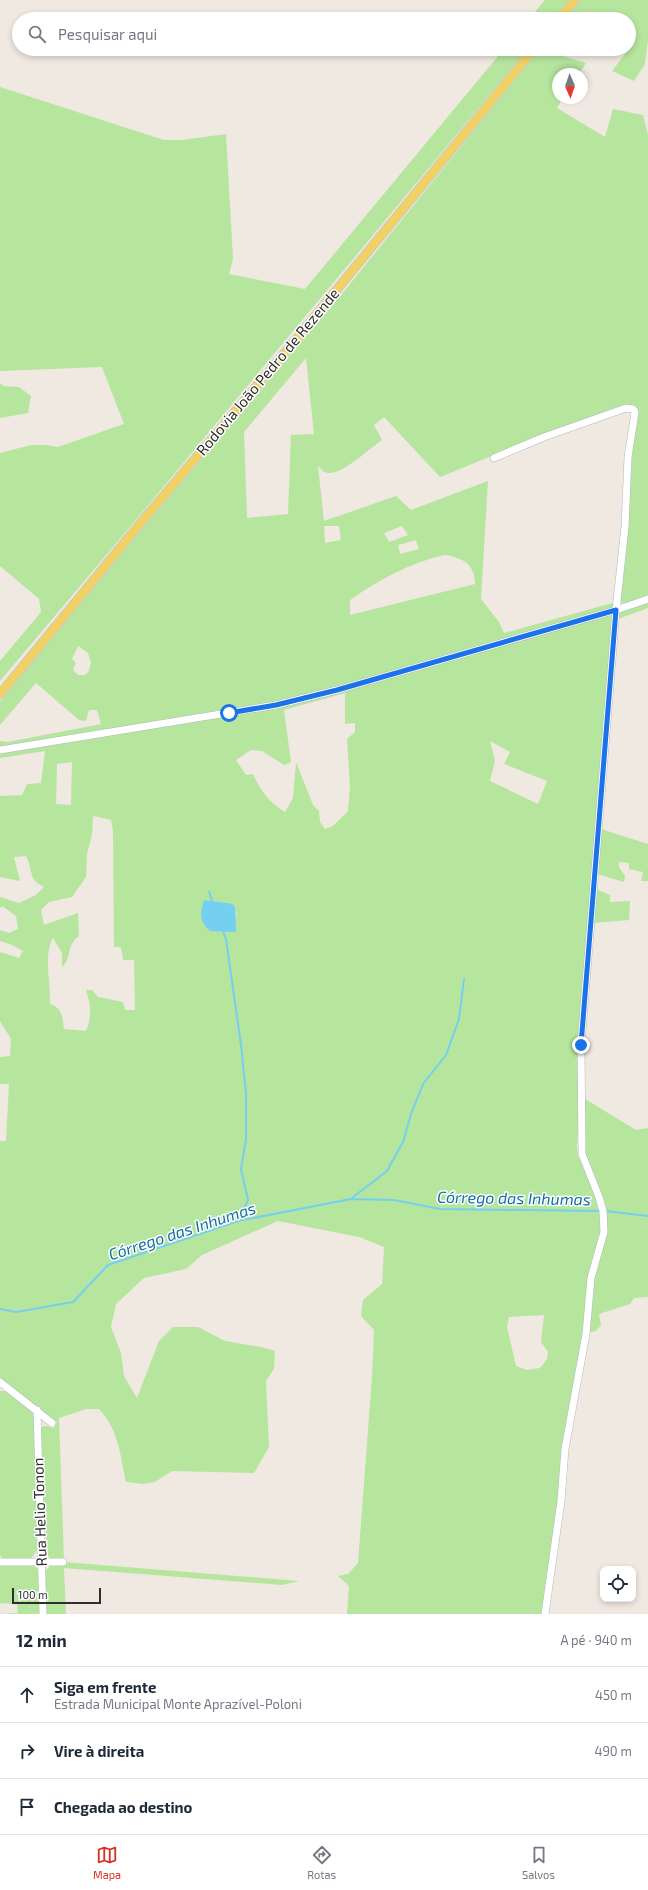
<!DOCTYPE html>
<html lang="pt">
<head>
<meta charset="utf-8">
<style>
	:root { --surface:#fff; --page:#f2f2f3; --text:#1f2937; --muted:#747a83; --line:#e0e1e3; --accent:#d93025 }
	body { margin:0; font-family:"Exo 2",sans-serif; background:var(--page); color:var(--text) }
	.controls { position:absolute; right:12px; bottom:12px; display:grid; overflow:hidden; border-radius:8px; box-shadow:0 2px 6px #0003 }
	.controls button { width:36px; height:36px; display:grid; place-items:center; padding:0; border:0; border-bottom:1px solid var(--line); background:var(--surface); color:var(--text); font:20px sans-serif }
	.compass { position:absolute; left:552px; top:68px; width:36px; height:36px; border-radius:50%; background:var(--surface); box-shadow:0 2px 6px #0003; rotate:178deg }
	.scale { position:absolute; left:12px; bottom:10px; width:89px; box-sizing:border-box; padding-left:4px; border:2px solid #2e2e2e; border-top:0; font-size:11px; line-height:14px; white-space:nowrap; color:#2e2e2e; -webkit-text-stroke:3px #fff; paint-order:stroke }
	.stop { position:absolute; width:12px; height:12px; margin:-9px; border:3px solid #1a73e8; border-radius:50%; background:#fff }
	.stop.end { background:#1a73e8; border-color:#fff; box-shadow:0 1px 4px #0008 }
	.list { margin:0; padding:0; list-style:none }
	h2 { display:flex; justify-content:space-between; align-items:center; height:52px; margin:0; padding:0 16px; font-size:17px }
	h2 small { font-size:13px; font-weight:400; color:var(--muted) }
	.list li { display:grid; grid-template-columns:26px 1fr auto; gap:12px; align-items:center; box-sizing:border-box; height:56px; padding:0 16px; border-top:1px solid var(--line) }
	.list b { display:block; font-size:15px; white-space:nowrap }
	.list p { margin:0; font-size:13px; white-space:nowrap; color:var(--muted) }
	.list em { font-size:13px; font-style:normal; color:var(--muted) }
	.icon { flex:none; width:22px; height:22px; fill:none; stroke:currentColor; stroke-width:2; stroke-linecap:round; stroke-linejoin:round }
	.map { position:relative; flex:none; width:648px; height:1614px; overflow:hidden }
	.search { position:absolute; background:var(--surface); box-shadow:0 2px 6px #0003; left:12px; right:12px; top:12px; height:44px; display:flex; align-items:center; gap:10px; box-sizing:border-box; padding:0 14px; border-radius:22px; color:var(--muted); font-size:15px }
	.sheet { height:220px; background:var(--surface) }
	nav { display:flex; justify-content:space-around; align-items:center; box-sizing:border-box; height:56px; border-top:1px solid var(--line); background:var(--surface); font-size:11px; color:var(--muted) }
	nav a { display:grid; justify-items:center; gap:2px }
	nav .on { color:var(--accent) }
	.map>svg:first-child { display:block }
	.green { fill:#b6e59e; fill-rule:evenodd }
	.water { fill:#75cff0 }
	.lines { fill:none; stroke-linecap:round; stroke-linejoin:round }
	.stream { stroke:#75cff0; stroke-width:2 }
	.minor-casing { stroke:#b4b7c1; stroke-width:8 }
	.major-casing { stroke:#c9c9c9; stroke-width:10 }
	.minor { stroke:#fff; stroke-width:7 }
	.major { stroke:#f2d163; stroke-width:8 }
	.route { stroke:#1a73e8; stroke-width:5 }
	.labels { text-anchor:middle; stroke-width:3; stroke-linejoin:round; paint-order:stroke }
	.street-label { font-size:15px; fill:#2e2e2e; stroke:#fff }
	.water-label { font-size:16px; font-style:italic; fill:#0d6fa3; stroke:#fff }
</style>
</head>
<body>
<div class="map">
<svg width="648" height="1614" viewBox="0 0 648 1614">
	<rect width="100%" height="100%" fill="#efe9e1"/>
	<path class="green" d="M545 0H569L553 19H529Z
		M579 0H648V40L645 64 634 81 612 71 629 49V19H564Z
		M504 49H528L135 521 0 681V661L41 612 39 599 0 566V453L31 445H45L58 447 124 424 102 367 0 371V87L164 140H182L226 134 233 259 229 274 305 289Z
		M540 49H563L559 55 586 63 579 74H558V98H563L557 108 605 137 613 109 643 115 648 135V596L624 604 620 601 628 526 635 409 543 435 440 477 384 417 374 425 382 440C370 448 342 475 328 473 323 472 321 469 318 466L324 521 396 496 411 510 488 481 481 599 499 622 504 633 616 602 614 607 275 704 0 749V741L8 742 101 724 97 710H89L86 721 79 720 36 683 0 725V701L143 528 341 295ZM306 358 314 434 291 435 288 514 247 518 244 432ZM324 526H339L341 540 325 543ZM402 526 408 535 389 542 384 533ZM416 540 419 549 400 554 398 545ZM445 555C464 558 475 565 475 584L350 615V600C379 580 411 562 445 555ZM78 646 88 653 91 662 89 671 85 675H78L73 670 76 663 72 659Z
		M0 383 4 386 19 387 31 396 28 413 0 418Z
		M648 601V608L618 619V612Z
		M610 614 613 620 577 1146 578 1156 594 1190 599 1211 601 1231 584 1334 543 1614H347L349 1586 338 1576 348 1574 358 1563 372 1377 374 1330 361 1316 363 1300 382 1284 384 1247 359 1237 278 1221 202 1255 186 1269 144 1278 116 1304 111 1327 121 1353 124 1376 137 1398 159 1341 173 1327H198L225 1341 261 1347 275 1351 274 1369 266 1381 269 1447 254 1473 172 1471 155 1482 143 1484 126 1482C120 1455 119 1430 99 1409H86L59 1418 64 1562 299 1581 282 1585 64 1568 66 1614H47L45 1571 51 1565V1559L47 1555 40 1429C46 1423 47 1427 54 1428L57 1422 0 1379V1141H6L9 1084H0V1057L10 1056 11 1039 0 1021V952L19 958 23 951 12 945 0 941V930L9 933 18 929 16 916 2 906 0 908V897L19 903 36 895 44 887C41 885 37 883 35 881 30 875 31 864 26 856L14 857 20 881 0 877V796L22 795 27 784 41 783 45 751 0 758V753L276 707ZM345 693V724L355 723V732L347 739 350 786 348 811 333 826 325 829 320 822 319 811 313 805 296 762 293 798 285 812C269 802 261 792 253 774L246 775 236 760 251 750 262 751 284 765 291 762 284 710ZM490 741 510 752 504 764 547 781 538 804 490 781 495 761ZM72 762 71 805 56 804 57 764ZM93 816 111 820 113 832 114 947H121L123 960H134L135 1010H125L123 1002 98 997 92 990H86C91 1005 92 1017 86 1031L64 1029C62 1017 63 1008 50 1004 51 984 43 955 53 938L62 953V967C72 959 66 945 79 936L78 913 44 925 41 910 49 902 72 897 86 877 87 854 92 835ZM204 900 228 903 237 914 235 922 236 932ZM544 1315 541 1342 548 1352 547 1359 540 1368 527 1370 516 1366 507 1327 509 1317Z
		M601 829 648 844V881H641L643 872 629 869V863L619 862V867L625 876 624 882 597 874Z
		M595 889 610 895V902L630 901 629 920 593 923Z
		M585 1099 636 1130 648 1128V1297L634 1298 630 1304 602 1313 599 1315 601 1325 596 1331 588 1333 593 1279 607 1232 585 1161Z
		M0 1391H5L33 1411 34 1415 37 1550 31 1559H3L0 1555Z
		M33 1564 39 1571 40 1614H0L18 1613 17 1604 0 1603V1567L2 1565Z"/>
	<path class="water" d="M204 900 228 903 234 905C237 914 235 923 236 932L210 931C199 920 200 915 204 900Z"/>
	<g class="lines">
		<path class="stream" d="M209 892 213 903
			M222 929 226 939 241 1045 246 1094V1139L241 1169 248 1200 238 1221
			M352 1198 387 1171 403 1142 411 1114 423 1084 446 1055 459 1019 464 979
			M606 1211 648 1216
			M0 1309 16 1312 73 1302 108 1265 238 1221 351 1199 394 1200 440 1209 599 1211"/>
		<defs>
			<path id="minor" d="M494 458 544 437 626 408 633 409 635 412 628 457 625 527 616 610 581 1045 582 1154 599 1197 603 1211 604 1232 591 1278 586 1334 565 1449 561 1501 545 1614
				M0 750 276 705 337 690 616 610 648 599
				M0 1382 52 1423
				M37 1410 43 1614
				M0 1562H63"/>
			<path id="major" d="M559 19 575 0
				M0 694 139 525 293 343 534 49"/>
		</defs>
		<use href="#minor" class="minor-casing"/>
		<use href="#major" class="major-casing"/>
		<use href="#minor" class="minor"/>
		<use href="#major" class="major"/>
	</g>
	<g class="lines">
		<path class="route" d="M229 713 276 705 337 690 616 610 581 1045"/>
	</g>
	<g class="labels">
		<g class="street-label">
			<text transform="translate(268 372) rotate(-50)" y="5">Rodovia João Pedro de Rezende</text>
			<text transform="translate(40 1512) rotate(-92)" y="5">Rua Helio Tonon</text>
		</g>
		<g class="water-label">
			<text transform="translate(514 1198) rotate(1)" y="6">Córrego das Inhumas</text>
			<text transform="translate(182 1231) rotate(-18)" y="6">Córrego das Inhumas</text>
		</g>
	</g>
</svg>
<div class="controls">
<button><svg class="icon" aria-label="locate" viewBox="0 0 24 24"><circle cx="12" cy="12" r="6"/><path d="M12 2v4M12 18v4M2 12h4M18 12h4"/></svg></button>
</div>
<svg class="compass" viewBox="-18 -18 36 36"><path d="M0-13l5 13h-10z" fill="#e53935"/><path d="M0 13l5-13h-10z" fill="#747a83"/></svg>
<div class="scale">100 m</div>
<div class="stop" style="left:229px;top:713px"></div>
<div class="stop end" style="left:581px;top:1045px"></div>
<div class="search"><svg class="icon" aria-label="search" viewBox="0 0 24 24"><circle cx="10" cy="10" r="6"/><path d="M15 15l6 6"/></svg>Pesquisar aqui</div>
</div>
<section class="sheet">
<h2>12 min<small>A pé · 940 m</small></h2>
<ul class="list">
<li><svg class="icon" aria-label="ahead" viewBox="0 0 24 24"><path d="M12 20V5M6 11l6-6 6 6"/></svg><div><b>Siga em frente</b><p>Estrada Municipal Monte Aprazível-Poloni</p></div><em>450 m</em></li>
<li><svg class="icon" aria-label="right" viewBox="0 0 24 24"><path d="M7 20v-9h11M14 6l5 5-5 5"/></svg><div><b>Vire à direita</b></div><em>490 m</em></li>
<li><svg class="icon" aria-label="arrive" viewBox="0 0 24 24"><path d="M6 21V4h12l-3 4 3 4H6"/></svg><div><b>Chegada ao destino</b></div></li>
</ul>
</section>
<nav>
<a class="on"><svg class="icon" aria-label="map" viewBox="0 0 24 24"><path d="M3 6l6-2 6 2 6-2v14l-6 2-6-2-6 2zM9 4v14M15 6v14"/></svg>Mapa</a>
<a><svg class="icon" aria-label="directions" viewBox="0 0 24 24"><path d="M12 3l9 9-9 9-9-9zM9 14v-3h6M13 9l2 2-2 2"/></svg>Rotas</a>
<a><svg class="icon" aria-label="saved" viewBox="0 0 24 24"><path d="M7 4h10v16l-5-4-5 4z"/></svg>Salvos</a>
</nav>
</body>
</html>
